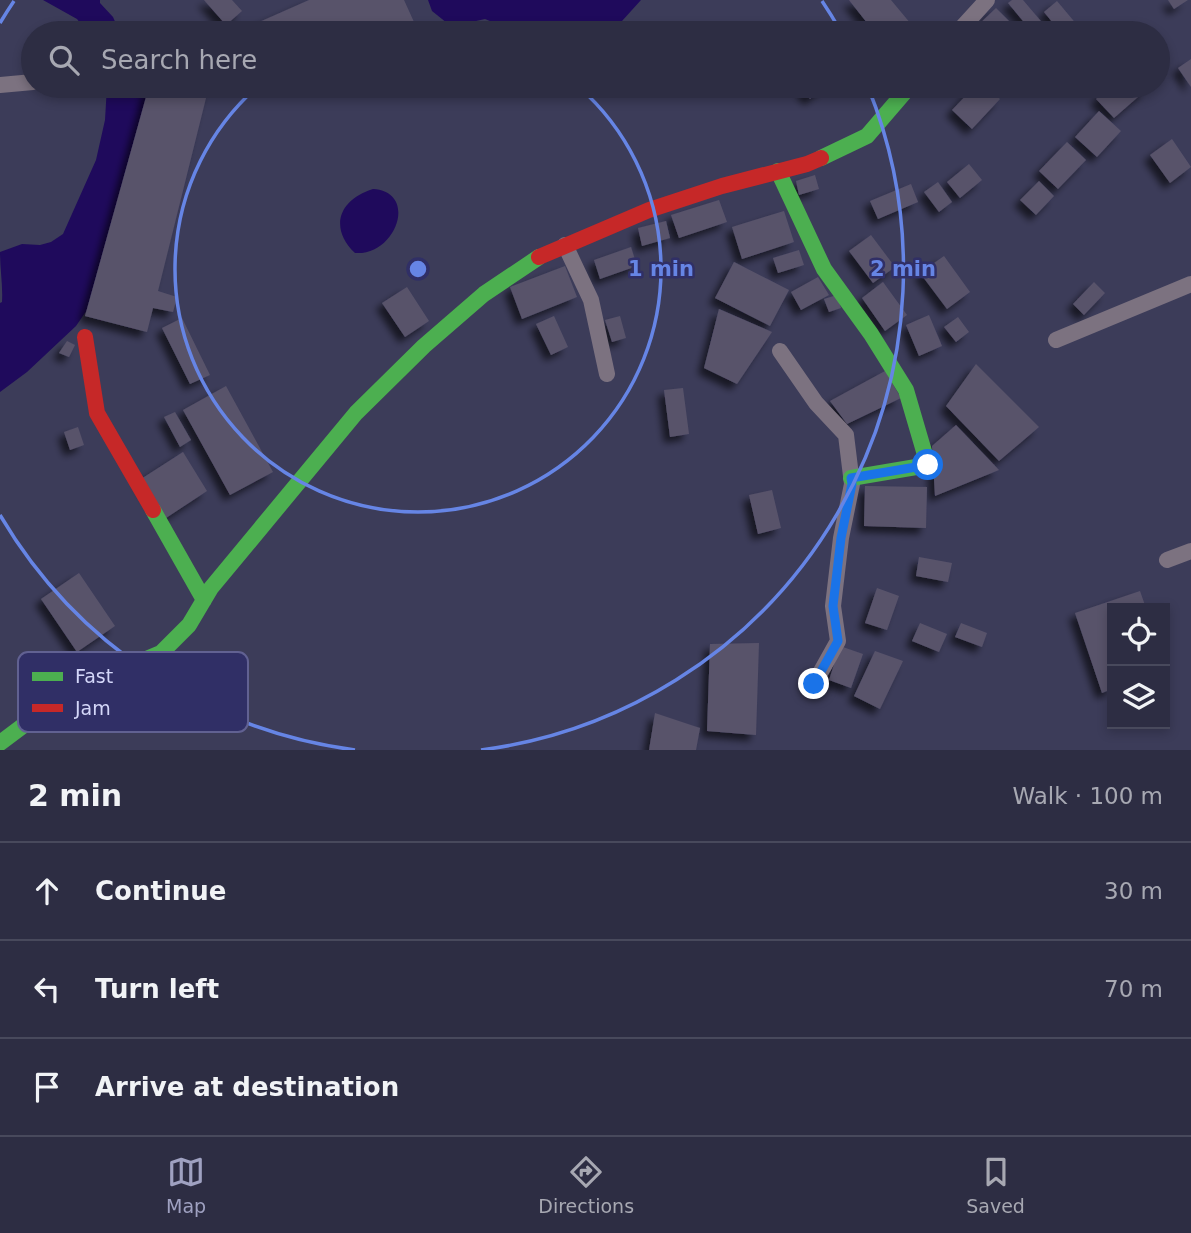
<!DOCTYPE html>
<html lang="en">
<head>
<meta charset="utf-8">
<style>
	:root { --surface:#2d2d43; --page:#35354a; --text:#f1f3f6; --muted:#a7a8b2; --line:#48495c; --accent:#9fa1c1 }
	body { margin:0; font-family:"DejaVu Sans",sans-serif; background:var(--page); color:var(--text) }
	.controls { position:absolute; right:21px; bottom:21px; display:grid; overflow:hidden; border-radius:0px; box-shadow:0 4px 10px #0003 }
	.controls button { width:63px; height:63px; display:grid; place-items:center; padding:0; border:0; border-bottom:2px solid var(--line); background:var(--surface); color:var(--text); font:35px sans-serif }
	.stop { position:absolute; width:21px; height:21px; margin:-16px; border:5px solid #1a73e8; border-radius:50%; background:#fff }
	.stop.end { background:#1a73e8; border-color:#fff; box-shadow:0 2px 7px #0008 }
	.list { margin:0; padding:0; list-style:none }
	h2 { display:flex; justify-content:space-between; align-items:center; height:91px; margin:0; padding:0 28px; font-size:30px }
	h2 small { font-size:23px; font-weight:400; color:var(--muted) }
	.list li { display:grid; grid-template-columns:46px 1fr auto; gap:21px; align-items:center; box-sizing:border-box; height:98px; padding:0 28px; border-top:2px solid var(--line) }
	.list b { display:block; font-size:26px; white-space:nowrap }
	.list em { font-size:23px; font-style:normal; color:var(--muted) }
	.icon { flex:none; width:38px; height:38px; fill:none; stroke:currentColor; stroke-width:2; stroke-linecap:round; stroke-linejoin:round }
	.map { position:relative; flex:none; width:1191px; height:750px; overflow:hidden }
	.search { position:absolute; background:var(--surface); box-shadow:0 4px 10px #0003; left:21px; right:21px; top:21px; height:77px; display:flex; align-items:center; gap:18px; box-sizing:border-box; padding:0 24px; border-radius:38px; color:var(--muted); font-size:26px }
	.sheet { height:385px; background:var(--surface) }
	nav { display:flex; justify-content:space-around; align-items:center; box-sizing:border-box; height:98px; border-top:2px solid var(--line); background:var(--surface); font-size:19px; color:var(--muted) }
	nav a { display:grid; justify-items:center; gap:4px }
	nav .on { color:var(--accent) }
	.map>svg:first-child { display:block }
	.water { fill:#1f0a5c }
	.building { fill:#58536b; filter:url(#shadow) }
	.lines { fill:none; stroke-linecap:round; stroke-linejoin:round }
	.street { stroke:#7c7280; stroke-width:16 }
	.fast { stroke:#4caf50; stroke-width:16 }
	.jam { stroke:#c62828; stroke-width:16 }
	.route { stroke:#1a73e8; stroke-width:9 }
	.ring { fill:none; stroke:#6685e5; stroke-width:3.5 }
	.key { fill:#302f66; stroke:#616192; stroke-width:2 }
	.key-label { font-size:19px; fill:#d4d7f9 }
	.centre { fill:#6685e5; stroke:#302f66; stroke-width:3.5 }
	.ring-label { font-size:21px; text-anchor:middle; font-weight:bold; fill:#6685e5; stroke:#302f66; stroke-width:5; stroke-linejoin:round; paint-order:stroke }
</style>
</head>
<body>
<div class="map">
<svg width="1191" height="750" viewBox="0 0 1191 750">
	<defs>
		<filter id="shadow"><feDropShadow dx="-6" dy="6" stdDeviation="3.5" flood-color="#0009"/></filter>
	</defs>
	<rect width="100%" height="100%" fill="#3c3c59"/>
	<path class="water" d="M43 0H100V3L113 17 120 33H88L77 19Z
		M428 0H641L622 21 616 33H519L485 19 467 23H447L432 11Z
		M107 86H148L157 110 100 291 76 326 27 372 0 392V303L2 302C3 285 0 270 0 252L22 244 40 245 51 242 63 234 96 160 105 120Z
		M373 189C419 192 396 256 355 253 328 227 340 199 373 189Z"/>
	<path class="building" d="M204 0H232L242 11 226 25Z
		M309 0H404L414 22 386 33H262L257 23Z
		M849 0H891L911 24 899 33H875Z
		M1012 0H1023L1051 33H1033L1008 3Z
		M1168 0H1188L1174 9Z
		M1057 1 1078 26 1069 33H1061L1044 12Z
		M996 8 1017 29 1013 33H978L974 29Z
		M1191 59V87L1178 68Z
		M149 86H209L158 291 177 297 173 312 153 308 147 332 85 316Z
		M808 86H826L810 99 802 90Z
		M975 86H985L1000 99 972 129 952 110Z
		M1111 86H1142L1146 90 1114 118 1096 99Z
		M1099 111 1121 131 1097 157 1075 137Z
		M1172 139 1191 167 1170 183 1150 155Z
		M1067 142 1086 160 1058 189 1039 171Z
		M969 164 982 180 960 198 947 182Z
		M815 175 819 189 799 195 796 181Z
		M1039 181 1054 196 1036 215 1020 200Z
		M938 182 952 202 939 212 924 192Z
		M911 184 918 202 878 219 870 201Z
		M719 200 727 222 679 238 671 215Z
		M784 211 794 242 742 259 732 227Z
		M666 221 670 238 642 246 638 228Z
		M871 235 895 267 873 283 849 251Z
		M631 247 637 266 600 279 594 260Z
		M799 250 804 265 778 273 773 258Z
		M944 256 970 292 947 309 920 273Z
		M734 262 789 290 770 326 715 298Z
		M565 266 577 297 522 319 510 287Z
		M818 277 829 295 801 310 791 292Z
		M883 282 907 315 885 331 862 298Z
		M1094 282 1105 293 1084 315 1073 304Z
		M407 287 429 321 405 337 382 303Z
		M837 295 841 308 829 312 824 299Z
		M719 309 772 332 737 384 704 368Z
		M929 315 942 346 919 356 906 325Z
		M554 316 568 347 551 355 536 324Z
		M620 316 626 338 612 342 605 320Z
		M958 317 969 332 956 342 944 327Z
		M182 318 210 375 190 384 162 328Z
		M67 341 75 345 69 357 59 353Z
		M976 364 1039 427 999 461 946 406Z
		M885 371 901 398 847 424 830 401Z
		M226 386 273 472 230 495 183 410Z
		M683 388 689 434 670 437 664 390Z
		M175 412 191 440 180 447 164 417Z
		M956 425 999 470 935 496 932 446Z
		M78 427 84 445 70 450 64 432Z
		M183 452 207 491 166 518 141 479Z
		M865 486 927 487 926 528 864 526Z
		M772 490 781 528 758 534 749 495Z
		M919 557 952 563 948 582 916 576Z
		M79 573 115 626 77 652 41 599Z
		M877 588 899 596 887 630 865 623Z
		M1140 591 1146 608H1112V689L1102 693 1075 613Z
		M920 623 947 634 939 652 912 641Z
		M961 623 987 633 982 647 955 637Z
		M759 643 756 735 707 731 710 644Z
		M840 646 863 654 851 688 829 680Z
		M875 651 903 661 880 709 854 696Z
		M655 713 700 728 696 750H649Z"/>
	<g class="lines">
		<path class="street" d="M957 33 987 0
			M0 85 33 82
			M565 245 591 300 607 374
			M1056 340 1191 284
			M780 351 816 403 846 435 852 484 841 538 833 606 838 641 814 684
			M1167 560 1191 551"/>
		<path class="fast" d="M821 158 867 136 910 86
			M778 171 824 269 871 334 906 390 928 465 851 478
			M153 510 204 600
			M0 743 40 713 111 674 161 653 189 625 211 588 356 413 424 346 484 294 539 257"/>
		<path class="jam" d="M539 257 649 210 722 186 807 164 821 158
			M85 337 97 413 153 510"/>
	</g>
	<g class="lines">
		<path class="route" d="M814 684 838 641 833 606 841 538 852 484 851 478 928 465"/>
	</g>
	<g class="ring">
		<path d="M359 33A243 243 0 0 1 477 33M579 87A243 243 0 1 1 257 87"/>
		<path d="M355 750A485 485 0 0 1 0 515M0 23A485 485 0 0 1 14 1M822 1A485 485 0 0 1 840 30M868 87A485 485 0 0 1 481 750"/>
	</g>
	<rect x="18" y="652" width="230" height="80" rx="10" class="key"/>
	<rect x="32" y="672" width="31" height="9" fill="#4caf50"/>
	<rect x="32" y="704" width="31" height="8" fill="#c62828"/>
	<g class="key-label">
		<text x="75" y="683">Fast</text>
		<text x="75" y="715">Jam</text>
	</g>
	<circle cx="418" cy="269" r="10" class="centre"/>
	<g class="ring-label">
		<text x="661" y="276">1 min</text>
		<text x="903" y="276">2 min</text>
	</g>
</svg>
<div class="controls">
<button><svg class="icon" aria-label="locate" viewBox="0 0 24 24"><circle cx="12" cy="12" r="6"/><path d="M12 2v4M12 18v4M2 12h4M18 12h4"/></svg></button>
<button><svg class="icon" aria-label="layers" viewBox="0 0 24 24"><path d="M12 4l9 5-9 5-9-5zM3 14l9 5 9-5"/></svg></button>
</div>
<div class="stop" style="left:928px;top:465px"></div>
<div class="stop end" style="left:814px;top:684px"></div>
<div class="search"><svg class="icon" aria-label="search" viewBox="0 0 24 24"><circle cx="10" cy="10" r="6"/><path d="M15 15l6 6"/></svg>Search here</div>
</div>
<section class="sheet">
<h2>2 min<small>Walk · 100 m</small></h2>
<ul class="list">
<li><svg class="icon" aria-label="ahead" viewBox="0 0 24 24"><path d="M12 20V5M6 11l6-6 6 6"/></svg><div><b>Continue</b></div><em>30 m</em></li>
<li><svg class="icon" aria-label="left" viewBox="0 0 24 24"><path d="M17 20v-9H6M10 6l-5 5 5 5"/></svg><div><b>Turn left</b></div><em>70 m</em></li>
<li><svg class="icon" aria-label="arrive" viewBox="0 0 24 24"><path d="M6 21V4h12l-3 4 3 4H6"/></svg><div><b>Arrive at destination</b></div></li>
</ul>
</section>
<nav>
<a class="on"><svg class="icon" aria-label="map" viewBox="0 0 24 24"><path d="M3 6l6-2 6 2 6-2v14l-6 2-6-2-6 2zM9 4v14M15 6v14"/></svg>Map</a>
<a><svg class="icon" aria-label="directions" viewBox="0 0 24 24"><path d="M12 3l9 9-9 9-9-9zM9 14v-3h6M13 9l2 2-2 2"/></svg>Directions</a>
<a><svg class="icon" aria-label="saved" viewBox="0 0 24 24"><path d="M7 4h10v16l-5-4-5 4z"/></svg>Saved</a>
</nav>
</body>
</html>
